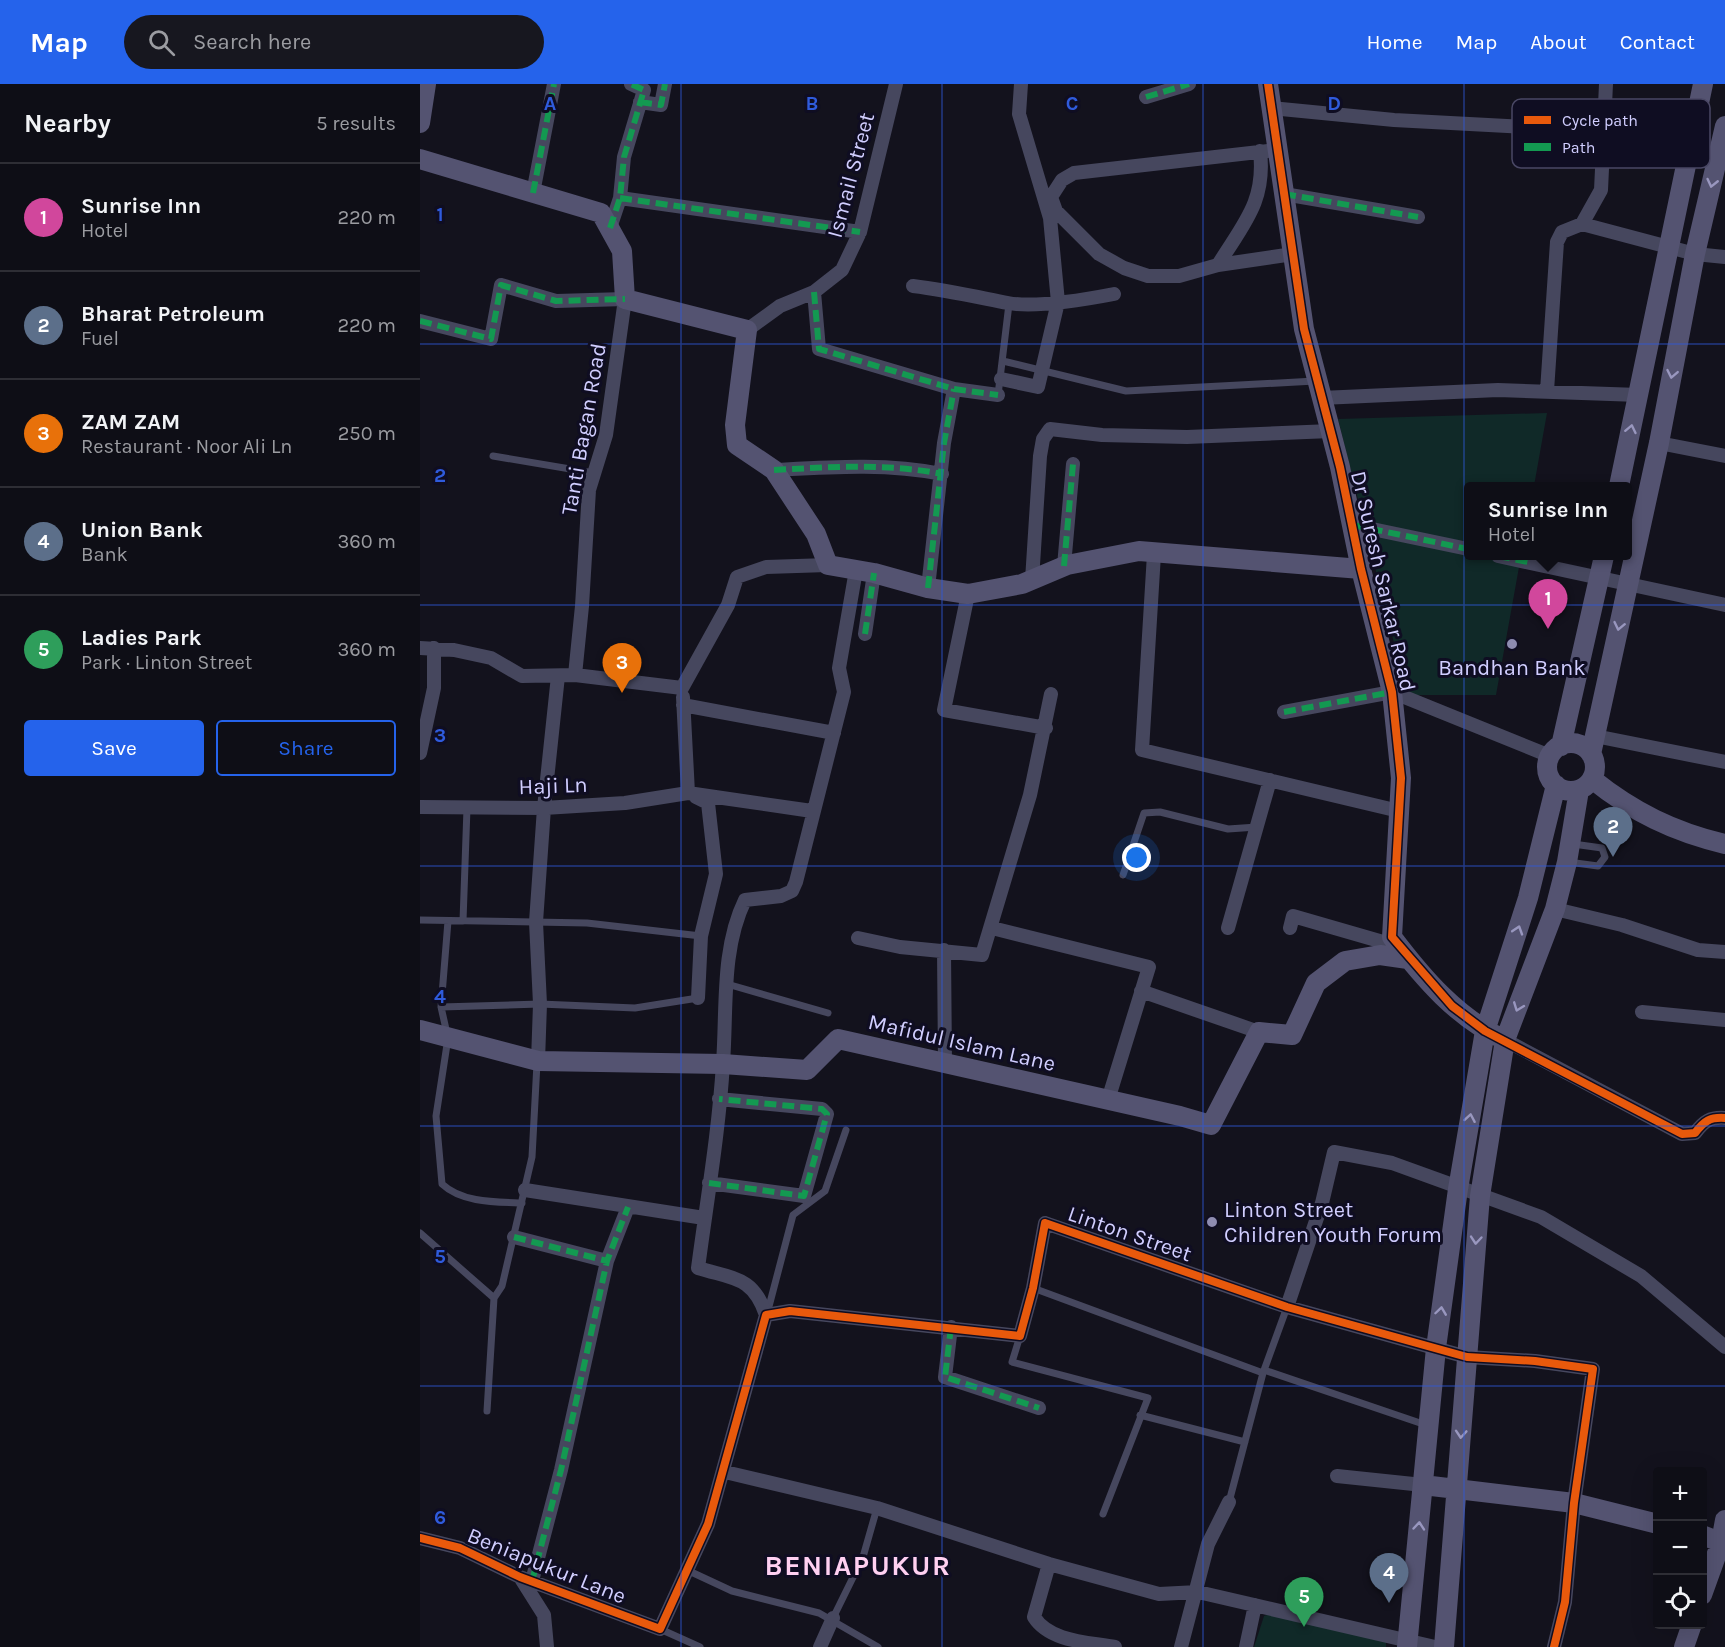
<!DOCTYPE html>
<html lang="en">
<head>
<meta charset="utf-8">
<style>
	:root { --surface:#0e0e16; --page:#17171f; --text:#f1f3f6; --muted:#9b9ca1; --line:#2e2e35; --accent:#2563eb }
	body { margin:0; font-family:Karla,sans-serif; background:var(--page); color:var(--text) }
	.controls { position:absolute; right:18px; bottom:18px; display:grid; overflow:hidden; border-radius:6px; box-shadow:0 6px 24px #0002 }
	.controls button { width:54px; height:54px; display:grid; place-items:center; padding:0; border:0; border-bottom:2px solid var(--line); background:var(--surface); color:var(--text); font:30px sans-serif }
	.you { position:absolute; left:717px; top:774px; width:21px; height:21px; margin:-15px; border:4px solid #fff; border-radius:50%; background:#1a73e8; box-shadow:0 0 0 9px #1a73e833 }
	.badge { display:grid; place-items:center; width:39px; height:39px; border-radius:50%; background:var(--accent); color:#fff; font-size:20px; font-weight:700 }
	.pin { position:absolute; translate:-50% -50px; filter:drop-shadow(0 2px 3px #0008) }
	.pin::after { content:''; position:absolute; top:32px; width:21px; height:18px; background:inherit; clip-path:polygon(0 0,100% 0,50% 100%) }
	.popup { position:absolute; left:1044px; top:398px; width:168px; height:78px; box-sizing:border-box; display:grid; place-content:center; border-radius:6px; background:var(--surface); filter:drop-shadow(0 2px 4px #0005); font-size:20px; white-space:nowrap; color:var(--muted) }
	.popup b { font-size:22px; color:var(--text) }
	.popup::after { content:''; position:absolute; left:50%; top:100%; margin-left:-12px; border:12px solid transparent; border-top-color:var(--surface) }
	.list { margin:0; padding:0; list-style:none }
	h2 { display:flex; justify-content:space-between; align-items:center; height:78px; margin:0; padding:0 24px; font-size:26px }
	h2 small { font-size:20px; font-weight:400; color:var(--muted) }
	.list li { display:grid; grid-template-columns:39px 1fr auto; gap:18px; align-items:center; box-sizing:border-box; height:108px; padding:0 24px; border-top:2px solid var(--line) }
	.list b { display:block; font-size:22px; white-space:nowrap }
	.list p { margin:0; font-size:20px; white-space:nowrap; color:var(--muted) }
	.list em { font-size:20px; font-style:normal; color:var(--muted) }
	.actions { display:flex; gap:12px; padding:18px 24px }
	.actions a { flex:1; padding:14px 0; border:2px solid var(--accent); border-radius:6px; text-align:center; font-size:21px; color:var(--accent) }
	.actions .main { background:var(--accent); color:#fff }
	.icon { flex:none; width:33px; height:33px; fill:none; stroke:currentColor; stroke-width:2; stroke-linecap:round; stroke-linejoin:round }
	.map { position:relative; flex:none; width:1305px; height:1563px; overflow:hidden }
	header { display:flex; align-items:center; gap:36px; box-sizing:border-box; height:84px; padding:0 30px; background:var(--accent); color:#fff }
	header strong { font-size:28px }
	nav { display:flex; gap:33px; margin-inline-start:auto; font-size:21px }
	.search { width:420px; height:54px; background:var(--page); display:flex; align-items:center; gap:15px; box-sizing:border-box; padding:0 21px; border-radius:33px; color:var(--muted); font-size:22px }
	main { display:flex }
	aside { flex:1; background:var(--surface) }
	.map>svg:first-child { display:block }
	.green { fill:#102928 }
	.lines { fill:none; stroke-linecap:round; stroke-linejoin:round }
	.lane { stroke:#46475e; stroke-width:7 }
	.street { stroke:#46475e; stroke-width:14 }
	.secondary { stroke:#545371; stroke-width:20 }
	.quiet { stroke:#139951; stroke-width:6; stroke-dasharray:12 6; stroke-linecap:butt }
	.cycleway-casing { stroke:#0f0d22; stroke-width:11 }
	.cycleway { stroke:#e8590c; stroke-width:8 }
	.oneway { stroke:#9997bf }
	.grid { fill:none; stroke:#2f5bdc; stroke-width:1.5; stroke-opacity:0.55 }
	.poi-dot { fill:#8e8cb0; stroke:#0f0d22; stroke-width:2 }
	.labels { text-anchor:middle; stroke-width:6; stroke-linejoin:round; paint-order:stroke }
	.street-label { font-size:22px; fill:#d1ceff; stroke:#0f0d22 }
	.poi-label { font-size:22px; fill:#d1ceff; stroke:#0f0d22 }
	.district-label { font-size:28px; font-weight:bold; letter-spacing:1.5px; fill:#ffd0f1; stroke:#0f0d22 }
	.key { fill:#0f0d22; stroke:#494764; stroke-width:1.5 }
	.key-label { font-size:16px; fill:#d1ceff }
	.grid-label { font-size:20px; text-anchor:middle; font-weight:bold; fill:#2f5bdc; stroke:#0f0d22; stroke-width:6; stroke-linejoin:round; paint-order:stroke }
</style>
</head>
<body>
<header>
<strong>Map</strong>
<div class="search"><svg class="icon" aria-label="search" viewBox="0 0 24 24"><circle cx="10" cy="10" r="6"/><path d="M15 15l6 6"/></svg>Search here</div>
<nav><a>Home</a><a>Map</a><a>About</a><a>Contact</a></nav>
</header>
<main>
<aside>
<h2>Nearby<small>5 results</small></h2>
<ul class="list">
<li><span class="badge" style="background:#d1479c">1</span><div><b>Sunrise Inn</b><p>Hotel</p></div><em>220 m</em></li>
<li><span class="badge" style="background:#5c6f8a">2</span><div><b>Bharat Petroleum</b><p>Fuel</p></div><em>220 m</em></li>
<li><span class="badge" style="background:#e8710a">3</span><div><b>ZAM ZAM</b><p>Restaurant · Noor Ali Ln</p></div><em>250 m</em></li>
<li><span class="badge" style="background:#5c6f8a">4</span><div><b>Union Bank</b><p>Bank</p></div><em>360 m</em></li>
<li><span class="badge" style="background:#2e9e5b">5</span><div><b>Ladies Park</b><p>Park · Linton Street</p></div><em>360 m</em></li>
</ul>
<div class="actions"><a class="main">Save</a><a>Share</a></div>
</aside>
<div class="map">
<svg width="1305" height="1563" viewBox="0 0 1305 1563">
	<rect width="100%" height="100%" fill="#13121d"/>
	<path class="green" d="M1127 329 1114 402H1048V472H1101L1076 611H987L918 335Z
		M862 1526 966 1555V1563H834L844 1532Z"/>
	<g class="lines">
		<path class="lane" d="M583 277 706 307 895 297
			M578 311 589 220
			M73 372 174 389
			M47 724 43 837H28L21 923 28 954 16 1032 22 1100C42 1119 77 1118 102 1119
			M1148 778 1178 782 1185 773 1182 764 1153 760
			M703 791 724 729 740 728 808 745 837 743
			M0 836 167 839 281 852
			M307 900 408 929
			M21 923 120 920 215 924 278 914
			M0 1149 74 1214
			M613 1204 843 1289
			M347 1230 373 1131 405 1107 426 1046
			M600 1252 592 1278 728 1314 683 1430
			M844 1286 1006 1341
			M67 1327 74 1214 82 1202 112 1073 117 979
			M720 1331 825 1358
			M809 1418 843 1289 867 1223
			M269 1487 312 1507 399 1529 458 1563
			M413 1534 443 1473 457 1424
			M240 1545 280 1563"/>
		<path class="street" d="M1186 0 1181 106 1162 140 1275 170 1305 173
			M726 13 769 0
			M220 18 241 21 245 0
			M851 24 974 36 1182 47
			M857 66 654 89 642 96 631 113 636 127 679 170 704 184 728 192H759L798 181 873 170
			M113 109 134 0
			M864 110 998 133
			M200 114 440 148
			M190 144 200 114 204 73 224 6 211 0
			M798 181C823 140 846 118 840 67
			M493 202C526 206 557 213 588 219 614 224 668 215 694 210
			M394 208 399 265 534 305 578 311
			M0 237 71 255 81 201 136 217 205 215 186 351 169 406 162 522 155 591
			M327 246 360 222 394 208 422 186 440 148 476 0
			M581 295 618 303 638 218 630 134 599 30 601 0
			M1127 307 1137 158 1142 148 1162 140
			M901 314 1078 306 1219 311
			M1239 359 1305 372
			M354 386C411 383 466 379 522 390
			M933 441 1048 465
			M734 470 722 666 979 727
			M1078 472 1305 521
			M644 482 653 380
			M612 496 620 372 623 355 630 345 682 351 767 353 911 347
			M508 504 524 359 534 305
			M548 510 524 626 626 644
			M445 550 454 489
			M0 564 34 566 71 574 102 592 155 591 262 604
			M262 604 308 521 317 493 346 483 408 481
			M263 613 268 709
			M263 621 414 649
			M864 628 972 608 1130 672
			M1175 652 1305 678
			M0 669 14 604V564
			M276 713 288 719 296 790 281 852 278 914
			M0 723 124 724 205 719 268 709 392 727
			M1135 825 1202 841 1278 866 1305 868
			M572 844 729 883 688 1016
			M808 844 850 696
			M870 844 873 832 970 860 972 852
			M438 854 480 863 562 871 610 711 631 610
			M524 866 525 979
			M721 907 839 948
			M1222 928 1305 936
			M1085 956 1262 1050 1275 1049C1284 1037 1290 1033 1305 1034
			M118 977 120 920 116 838 124 724 138 592
			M289 1099 384 1112 407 1030 402 1025 299 1015
			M105 1106 284 1134
			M94 1153 187 1177
			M867 1223 902 1119 914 1068 972 1079 1121 1133 1221 1192 1305 1263
			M346 1231C333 1192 313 1195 278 1184 287 1116 299 1047 303 979 307 926 301 865 325 816L361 812 372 807 376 798 424 608 419 584 436 486
			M531 1243 525 1293 619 1324
			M305 1388 457 1424 629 1480 739 1510 778 1508 1015 1563
			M917 1392 1003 1401
			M0 1454 40 1464 100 1493 240 1545 288 1440 346 1231 370 1227 600 1252 613 1204 625 1139 867 1223 1047 1273 1115 1277 1173 1285 1154 1419 1145 1518 1134 1563
			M629 1480 614 1533C630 1558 668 1558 695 1563
			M100 1493 124 1531 127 1563
			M112 1497 141 1386 187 1177 208 1123
			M400 1563 413 1534
			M761 1563 788 1460 809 1418
			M826 1563 835 1521"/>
		<path class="secondary" d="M848 0 884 245 920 383 941 485 972 608 981 694 972 853C1003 894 1038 935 1085 956
			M0 39 6 0
			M0 75 181 129 202 167 205 215 327 246 315 341 317 361 354 386 396 450 408 481 454 489 508 504 548 510 602 500 647 481 719 467 941 485
			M1199 402 1283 0
			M1127 683a24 24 0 1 1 48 0a24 24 0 1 1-48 0Z
			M1141 662 1184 472
			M1171 670 1239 359 1275 170 1305 42
			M1172 695C1213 728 1254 748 1305 760
			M0 946 118 977 303 980 387 986 418 955 760 1032 791 1041 839 948 872 951 896 899 925 877 960 871 988 875
			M1003 1401 1154 1419 1238 1440
			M1282 1451 1305 1460
			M1282 1511 1301 1458 1305 1436
			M987 1563 1016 1264 1038 1105 1065 947 1108 814 1136 701
			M1024 1563 1060 1112 1085 956 1135 825 1147 778 1159 706
			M1264 1563 1272 1540"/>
		<path class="quiet" d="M726 13 769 0
			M220 18 241 21 245 0
			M113 109 134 0
			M864 110 998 133
			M200 114 440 148
			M190 144 200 114 204 73 224 6 211 0
			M394 208 399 265 534 305 578 311
			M0 237 71 255 81 201 136 217 205 215
			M354 386C411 383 466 379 522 390
			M933 441 1048 465
			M1078 472 1108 478
			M644 482 653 380
			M508 504 524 359 534 305
			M445 550 454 489
			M864 628 972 608
			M289 1099 384 1112 407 1030 402 1025 299 1015
			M94 1153 187 1177
			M531 1243 525 1293 619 1324
			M112 1497 141 1386 187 1177 208 1123"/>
		<defs>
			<path id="cycleway" d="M848 0 884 245 920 383 941 485 972 608 981 694 972 853 1032 922 1065 947 1262 1050 1275 1049C1284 1037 1290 1033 1305 1034
				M0 1454 40 1464 100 1493 240 1545 288 1440 346 1231 370 1227 600 1252 613 1204 625 1139 867 1223 1047 1273 1115 1277 1173 1285 1154 1419 1145 1518 1134 1563"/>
		</defs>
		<use href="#cycleway" class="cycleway-casing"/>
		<use href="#cycleway" class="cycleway"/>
	</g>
	<defs><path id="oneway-chevron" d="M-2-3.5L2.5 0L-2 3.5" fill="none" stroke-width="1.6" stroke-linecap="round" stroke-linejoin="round" transform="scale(1.5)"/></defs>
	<g class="oneway">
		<use href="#oneway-chevron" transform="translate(1292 99) rotate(103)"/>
		<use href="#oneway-chevron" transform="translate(1252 290) rotate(101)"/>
		<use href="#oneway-chevron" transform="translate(1211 345) rotate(-78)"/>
		<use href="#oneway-chevron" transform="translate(1199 542) rotate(102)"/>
		<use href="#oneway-chevron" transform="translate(1098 846) rotate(-72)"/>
		<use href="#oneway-chevron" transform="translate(1098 923) rotate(111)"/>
		<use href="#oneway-chevron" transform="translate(1050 1034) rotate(-80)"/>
		<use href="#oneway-chevron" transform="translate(1056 1156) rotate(95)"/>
		<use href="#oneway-chevron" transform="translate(1021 1227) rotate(-82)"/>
		<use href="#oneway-chevron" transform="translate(1041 1350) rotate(94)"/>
		<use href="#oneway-chevron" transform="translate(999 1442) rotate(-85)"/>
	</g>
	<path class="grid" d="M261 0V1563M522 0V1563M783 0V1563M1044 0V1563M0 260H1305M0 521H1305M0 782H1305M0 1042H1305M0 1302H1305"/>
	<g class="poi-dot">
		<circle cx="1092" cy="560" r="6"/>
		<circle cx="792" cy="1138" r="6"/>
	</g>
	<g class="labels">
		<g class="street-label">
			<text transform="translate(430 91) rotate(-75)" y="8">Ismail Street</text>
			<text transform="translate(163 345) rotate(-80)" y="8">Tanti Bagan Road</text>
			<text transform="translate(964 497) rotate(77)" y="8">Dr Suresh Sarkar Road</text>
			<text transform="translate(133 701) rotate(-2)" y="8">Haji Ln</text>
			<text transform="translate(542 958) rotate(13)" y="8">Mafidul Islam Lane</text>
			<text transform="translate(710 1149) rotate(19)" y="8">Linton Street</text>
			<text transform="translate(127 1481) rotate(22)" y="8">Beniapukur Lane</text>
		</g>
		<g class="poi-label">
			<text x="1092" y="591">Bandhan Bank</text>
			<text x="804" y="1133" text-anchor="start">Linton Street<tspan x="804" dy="25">Children Youth Forum</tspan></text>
		</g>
		<g class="district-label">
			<text x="438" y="1491">BENIAPUKUR</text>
		</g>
	</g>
	<rect x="1092" y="15" width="198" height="69" rx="9" class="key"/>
	<rect x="1104" y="32" width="27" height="8" fill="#e8590c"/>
	<rect x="1104" y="59" width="27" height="8" fill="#139951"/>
	<g class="key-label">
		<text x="1142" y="42">Cycle path</text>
		<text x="1142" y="69">Path</text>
	</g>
	<g class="grid-label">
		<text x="130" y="26">A</text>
		<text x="392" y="26">B</text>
		<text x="652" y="26">C</text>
		<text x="914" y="26">D</text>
		<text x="20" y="137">1</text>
		<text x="20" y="398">2</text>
		<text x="20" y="658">3</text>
		<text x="20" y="919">4</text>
		<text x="20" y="1179">5</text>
		<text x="20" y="1440">6</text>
	</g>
</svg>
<div class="controls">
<button>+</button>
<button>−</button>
<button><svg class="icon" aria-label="locate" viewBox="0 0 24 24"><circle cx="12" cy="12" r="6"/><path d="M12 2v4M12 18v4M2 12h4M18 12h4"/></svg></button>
</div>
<div class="you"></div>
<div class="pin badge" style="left:1128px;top:545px;background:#d1479c">1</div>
<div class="popup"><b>Sunrise Inn</b>Hotel</div>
<div class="pin badge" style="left:1193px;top:773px;background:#5c6f8a">2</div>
<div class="pin badge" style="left:202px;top:609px;background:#e8710a">3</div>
<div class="pin badge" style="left:969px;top:1519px;background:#5c6f8a">4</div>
<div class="pin badge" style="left:884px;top:1543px;background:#2e9e5b">5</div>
</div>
</main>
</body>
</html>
